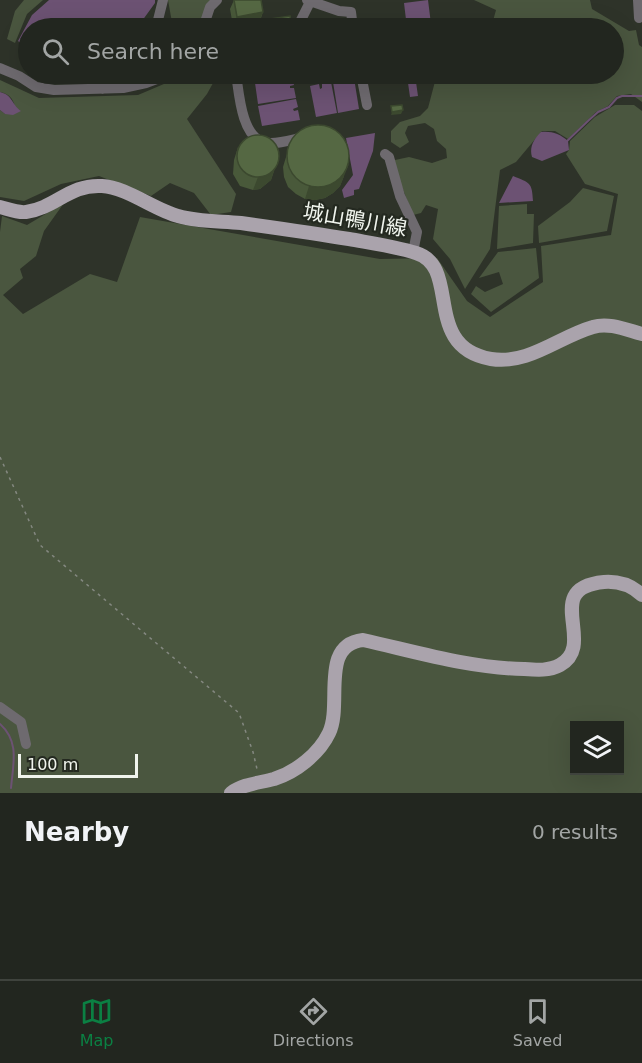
<!DOCTYPE html>
<html lang="en">
<head>
<meta charset="utf-8">
<style>
	:root { --surface:#22261f; --page:#2e322c; --text:#f1f3f6; --muted:#a2a5a4; --line:#3f433d; --accent:#0b8043 }
	body { margin:0; font-family:"DejaVu Sans","Noto Sans JP",sans-serif; background:var(--page); color:var(--text) }
	.controls { position:absolute; right:18px; bottom:18px; display:grid; overflow:hidden; border-radius:0px; box-shadow:0 6px 24px #0002 }
	.controls button { width:54px; height:54px; display:grid; place-items:center; padding:0; border:0; border-bottom:2px solid var(--line); background:var(--surface); color:var(--text); font:30px sans-serif }
	.scale { position:absolute; left:18px; bottom:15px; width:120px; box-sizing:border-box; padding-left:6px; border:3px solid #f0f4ed; border-top:0; font-size:16px; line-height:21px; white-space:nowrap; color:#f0f4ed; -webkit-text-stroke:4px #242920; paint-order:stroke }
	.list { margin:0; padding:0; list-style:none }
	h2 { display:flex; justify-content:space-between; align-items:center; height:78px; margin:0; padding:0 24px; font-size:26px }
	h2 small { font-size:20px; font-weight:400; color:var(--muted) }
	.icon { flex:none; width:33px; height:33px; fill:none; stroke:currentColor; stroke-width:2; stroke-linecap:round; stroke-linejoin:round }
	.map { position:relative; flex:none; width:642px; height:793px; overflow:hidden }
	.search { position:absolute; background:var(--surface); box-shadow:0 6px 24px #0002; left:18px; right:18px; top:18px; height:66px; display:flex; align-items:center; gap:15px; box-sizing:border-box; padding:0 21px; border-radius:33px; color:var(--muted); font-size:22px }
	.sheet { height:186px; background:var(--surface) }
	nav { display:flex; justify-content:space-around; align-items:center; box-sizing:border-box; height:84px; border-top:2px solid var(--line); background:var(--surface); font-size:16px; color:var(--muted) }
	nav a { display:grid; justify-items:center; gap:3px }
	nav .on { color:var(--accent) }
	.map>svg:first-child { display:block }
	.green { fill:#4a563f; fill-rule:evenodd }
	.water { fill:#6c5273 }
	.lines { fill:none; stroke-linecap:round; stroke-linejoin:round }
	.stream { stroke:#6c5273; stroke-width:2 }
	.path { stroke:#848880; stroke-width:1.5; stroke-dasharray:3 4.5; stroke-linecap:butt }
	.minor { stroke:#6e6a6f; stroke-width:10 }
	.major { stroke:#aaa3ac; stroke-width:14 }
	.wall { fill:#49593a }
	.shaded-wall { fill:#3c492f }
	.building { fill:#556843; stroke:#3c492f; stroke-width:1.5 }
	.labels { text-anchor:middle; stroke-width:4.5; stroke-linejoin:round; paint-order:stroke }
	.street-label { font-size:21px; fill:#f0f4ed; stroke:#242920 }
</style>
</head>
<body>
<div class="map">
<svg width="642" height="793" viewBox="0 0 642 793">
	<rect width="100%" height="100%" fill="#2e3329"/>
	<path class="green" d="M24 0H43L27 14 15 43 7 39 15 11Z
		M168 0H211L200 28H173Z
		M474 0H590L592 9 629 31 636 30 639 45 642 47V102L631 94 617 96 608 106 596 112 568 139 555 131H542L516 162 500 170 490 249 465 289 450 259 433 239 438 209 426 205 421 213 413 215 395 169V160L409 157 432 163 447 158 446 149 437 141 434 129 425 123 408 126 405 133 409 142 400 148 391 142V131L400 122 420 116 428 108 437 74H614V28H491L496 10Z
		M195 74H218L207 94 187 119 236 194 231 212 211 215 194 193 170 183 151 196 99 176 61 184 24 201 0 197V110L5 114 15 107C13 98 9 94 0 92V80L39 98 138 95 185 75 193 83Z
		M615 105H634L642 111V793H0V232L2 216 27 225 64 203 44 231 36 256 20 269 23 278 3 295 23 314 90 274 117 282 140 217 380 259 437 258 467 301 490 317 543 282 541 246 611 235 618 194 585 184 566 154 569 150 570 141 595 117ZM574 726H620V770H574Z
		M583 188 614 196 607 231 539 243 538 226 570 202Z
		M527 204V214H534L533 243 497 249 499 206Z
		M536 248 539 278 491 312 471 294 476 286 485 292 503 284 499 272 479 278 498 252Z"/>
	<path class="water" d="M49 0H155V3L142 21 130 28H28V49L18 41 32 15Z
		M428 0 431 24 407 28 404 3Z
		M253 74H291L294 85 290 86V88H294L296 98 258 104 255 83 260 82 254 83Z
		M415 75 418 96 410 97 407 76Z
		M354 78 359 109 338 113 333 82 341 80 342 84H344V80Z
		M331 82 337 113 316 117 310 86 319 84 320 89 322 88V84Z
		M0 92C13 95 11 104 21 111L13 115 5 114 0 110Z
		M296 99 298 107 293 109 294 111 298 110 300 120 262 126 258 106Z
		M541 132C552 131 560 134 568 141L569 150 542 161 532 157C529 147 534 139 541 132Z
		M375 133 373 151 359 189 354 190V195L344 198 342 190 353 175 346 138Z
		M513 176C530 183 532 182 533 201L499 203Z"/>
	<g class="lines">
		<path class="stream" d="M565 143 589 120 598 112 609 107 617 98 622 96H642
			M0 724C20 742 13 764 11 788"/>
		<path class="path" d="M0 457 40 545 239 713 253 752 257 769"/>
		<path class="minor" d="M307 0 339 11 351 12 353 28
			M638 0 639 18
			M156 28 163 0
			M203 28 210 7 217 0
			M297 28 310 2
			M0 68 19 76 36 87 54 90 123 88 146 83 170 74
			M236 74C239 92 241 135 263 142 275 146 293 139 305 137
			M361 74 367 105
			M103 89 109 74
			M385 154 389 157 400 196 417 232 413 252
			M0 707 21 722 26 744"/>
		<path class="major" d="M0 207C8 209 17 213 26 212 56 208 69 184 102 186 126 187 155 210 178 216 198 222 220 221 241 223 277 228 313 233 349 239 371 243 394 246 416 253 462 267 421 347 491 359 529 365 558 337 593 327 609 322 627 330 642 334
			M231 793C243 784 259 783 274 779 296 772 319 754 329 733 343 704 319 645 363 640 417 652 469 668 524 669 537 670 549 671 560 665 598 644 540 588 604 582 618 581 631 585 642 595"/>
	</g>
	<path class="wall" d="M234 0 263 12 260 21 288 28H240L241 25 233 26 230 9Z
		M290 144 344 176 340 186 333 193 325 198 315 200 305 199 296 194 288 187 284 177 283 167Z
		M238 147 275 168 271 180 260 189 253 190 240 186 233 174 234 160Z"/>
	<path class="shaded-wall" d="M263 12 259 22 233 26 237 17Z
		M291 21 288 28H247Z
		M320 74H334L319 76Z
		M403 110 401 114 391 115 392 112Z
		M349 164 340 186 333 193 325 198 315 200 305 199 309 186Z
		M275 168 271 180 260 189 253 190 258 177Z"/>
	<path class="building" d="M234 0H261L263 12 237 17Z
		M290 16 291 21 242 28 241 23Z
		M402 105 403 110 392 112 391 106Z
		M287 156a31 31 0 1 1 62 0a31 31 0 1 1-62 0Z
		M237 156a21 21 0 1 1 42 0a21 21 0 1 1-42 0Z"/>
	<g class="labels">
		<g class="street-label">
			<text transform="translate(355 220) rotate(10)" y="7">城山鴨川線</text>
		</g>
	</g>
</svg>
<div class="controls">
<button><svg class="icon" aria-label="layers" viewBox="0 0 24 24"><path d="M12 4l9 5-9 5-9-5zM3 14l9 5 9-5"/></svg></button>
</div>
<div class="scale">100 m</div>
<div class="search"><svg class="icon" aria-label="search" viewBox="0 0 24 24"><circle cx="10" cy="10" r="6"/><path d="M15 15l6 6"/></svg>Search here</div>
</div>
<section class="sheet">
<h2>Nearby<small>0 results</small></h2>
<ul class="list">
</ul>
</section>
<nav>
<a class="on"><svg class="icon" aria-label="map" viewBox="0 0 24 24"><path d="M3 6l6-2 6 2 6-2v14l-6 2-6-2-6 2zM9 4v14M15 6v14"/></svg>Map</a>
<a><svg class="icon" aria-label="directions" viewBox="0 0 24 24"><path d="M12 3l9 9-9 9-9-9zM9 14v-3h6M13 9l2 2-2 2"/></svg>Directions</a>
<a><svg class="icon" aria-label="saved" viewBox="0 0 24 24"><path d="M7 4h10v16l-5-4-5 4z"/></svg>Saved</a>
</nav>
</body>
</html>
